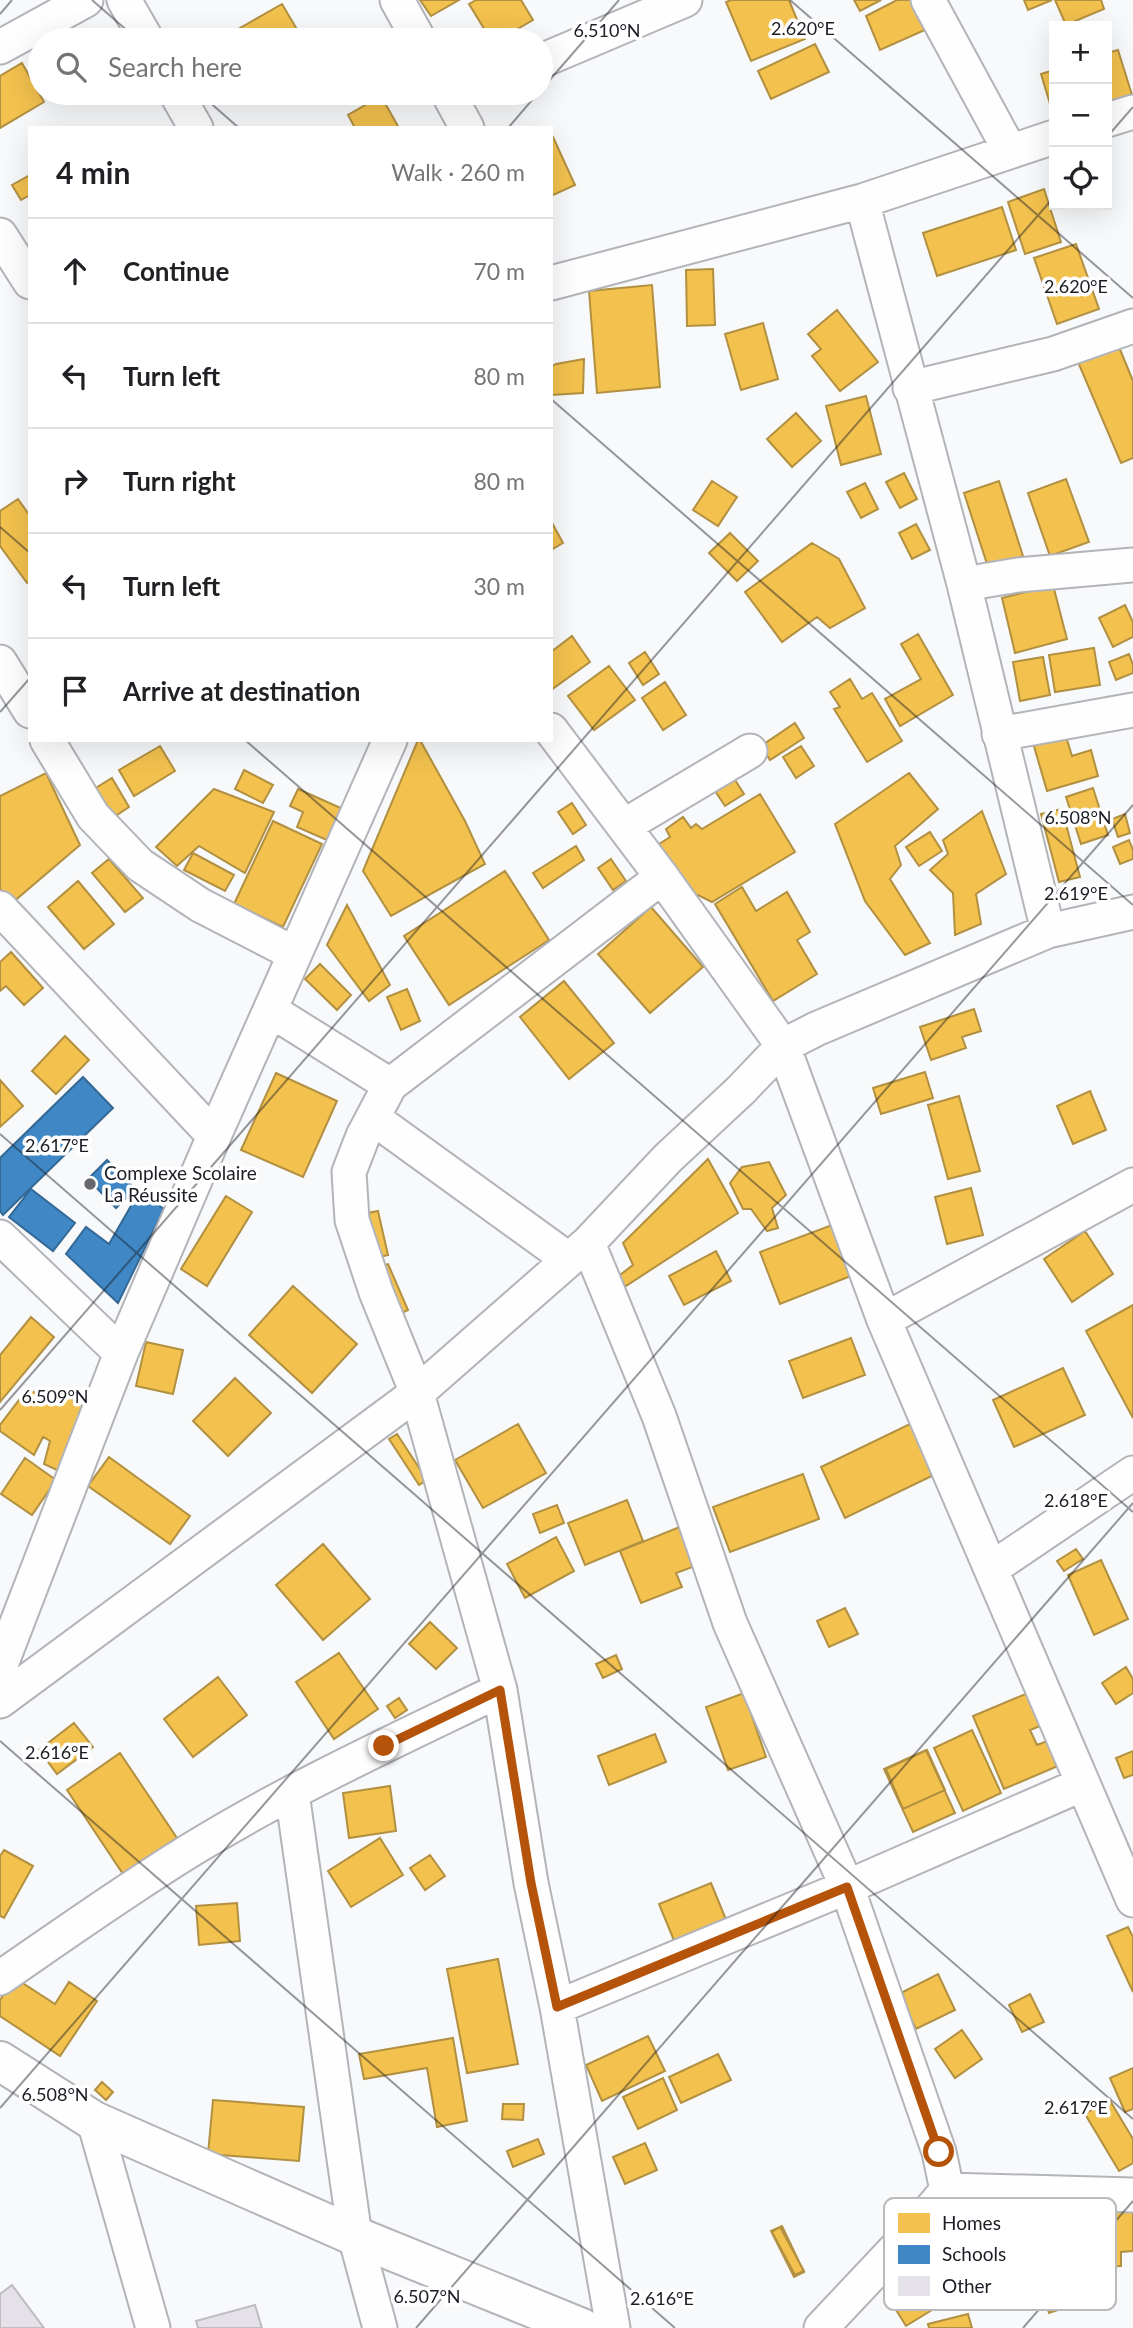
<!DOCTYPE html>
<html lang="en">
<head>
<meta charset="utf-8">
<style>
	:root { --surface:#fff; --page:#f6f6f6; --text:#202124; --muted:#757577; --line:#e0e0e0 }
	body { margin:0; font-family:Lato,sans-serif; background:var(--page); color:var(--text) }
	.controls { position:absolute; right:21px; top:21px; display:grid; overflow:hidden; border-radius:0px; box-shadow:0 7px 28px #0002 }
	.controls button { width:63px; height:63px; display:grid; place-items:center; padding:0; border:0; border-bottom:2px solid var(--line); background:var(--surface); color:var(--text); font:35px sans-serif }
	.stop { position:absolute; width:21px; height:21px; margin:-16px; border:5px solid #b45309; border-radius:50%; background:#fff }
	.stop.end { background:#b45309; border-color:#fff; box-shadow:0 2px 7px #0008 }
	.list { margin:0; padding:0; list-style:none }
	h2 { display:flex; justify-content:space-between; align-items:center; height:91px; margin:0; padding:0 28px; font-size:30px }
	h2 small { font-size:23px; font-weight:400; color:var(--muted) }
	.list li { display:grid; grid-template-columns:46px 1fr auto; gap:21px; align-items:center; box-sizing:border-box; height:105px; padding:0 28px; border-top:2px solid var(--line) }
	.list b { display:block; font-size:26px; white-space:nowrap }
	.list em { font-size:23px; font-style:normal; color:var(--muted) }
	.icon { flex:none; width:38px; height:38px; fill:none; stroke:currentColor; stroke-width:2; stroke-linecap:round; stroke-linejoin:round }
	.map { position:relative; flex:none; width:1133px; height:2328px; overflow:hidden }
	.search { position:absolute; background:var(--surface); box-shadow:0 7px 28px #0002; left:28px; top:28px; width:525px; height:77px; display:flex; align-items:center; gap:18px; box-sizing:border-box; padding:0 24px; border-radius:38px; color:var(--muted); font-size:26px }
	.panel { position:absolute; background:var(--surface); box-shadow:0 7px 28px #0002; left:28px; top:126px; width:525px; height:616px; border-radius:0px }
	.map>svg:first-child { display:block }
	.homes { fill:#f2c14e; stroke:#b29041; stroke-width:2 }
	.schools { fill:#3f88c5; stroke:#346895; stroke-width:2 }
	.building { fill:#e5e1e9; stroke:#bfbdc2; stroke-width:2 }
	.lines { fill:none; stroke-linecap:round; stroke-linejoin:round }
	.minor-casing { stroke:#b3b4b9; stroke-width:37 }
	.tertiary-casing { stroke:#b3b4b9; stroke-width:42 }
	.minor { stroke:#fefefe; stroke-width:33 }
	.tertiary { stroke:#fefefe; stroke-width:38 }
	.route { stroke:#b45309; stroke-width:9 }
	.ticks { fill:none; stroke:#1b1c24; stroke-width:2; stroke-opacity:0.45 }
	.poi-dot { fill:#68696f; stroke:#fff; stroke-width:2.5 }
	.labels { text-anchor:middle; stroke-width:7; stroke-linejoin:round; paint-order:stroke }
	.poi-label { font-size:19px; fill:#1b1c24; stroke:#fff; text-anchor:start }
	.key { fill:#fff; stroke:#bbbbbd; stroke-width:2 }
	.key-label { font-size:19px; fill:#1b1c24 }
	.ticks-label { font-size:18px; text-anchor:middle; fill:#1b1c24; stroke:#fff; stroke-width:7; stroke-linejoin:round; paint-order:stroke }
</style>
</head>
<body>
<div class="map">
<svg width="1133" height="2328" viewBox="0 0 1133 2328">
	<rect width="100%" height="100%" fill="#f8f9fb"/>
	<path class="homes" d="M420 0H459L431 16Z
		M476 0H521L533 20 499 40H491L469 4Z
		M731 0H789L805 39 751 61 726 2Z
		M854 0H881L860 11Z
		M897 0H914L927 29 880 50 866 16Z
		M1024 0H1052L1028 10Z
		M1055 0H1101L1104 9 1066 25Z
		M282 4 298 31 281 40H219Z
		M815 44 829 72 771 99 758 71Z
		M1118 50 1133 98 1107 106V53Z
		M22 63 44 102 0 128V76Z
		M1054 70V117L1041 74Z
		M381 96 399 128H355L348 115Z
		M553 137 575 185 551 196V138Z
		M30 175V195L21 200 12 185Z
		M1044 189 1061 242 1025 254 1008 202Z
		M1002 207 1016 250 937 276 923 233Z
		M1076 244 1099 309 1057 324 1034 258Z
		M713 269 715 325 687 326 686 270Z
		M652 285 660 387 597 393 589 291Z
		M837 310 878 362 840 391 812 356 821 349 808 334Z
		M763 323 778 379 741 390 725 334Z
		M1119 347 1133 381V458L1121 463 1078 362Z
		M584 359 583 393 551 395V367L556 364Z
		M866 396 881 454 841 465 826 406Z
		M796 413 821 441 792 467 767 439Z
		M904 473 917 499 900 508 886 482Z
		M1066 479 1089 542 1050 556 1028 493Z
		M712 481 737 497 718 526 693 510Z
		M999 481 1023 556 988 567 964 493Z
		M865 483 878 509 861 518 847 492Z
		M18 499 30 516V581L27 583 0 546V511Z
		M551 521 563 543 551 550Z
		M916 524 930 550 912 559 899 533Z
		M730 533 758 561 737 581 709 553Z
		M812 543 839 559 865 608 830 628 817 617 782 642 745 592Z
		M1053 585 1067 639 1015 653 1002 598Z
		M1125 605 1133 622V637L1113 647 1099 618Z
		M918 634 953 695 900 726 885 699 921 679 901 644Z
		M572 636 590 662 551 690V652Z
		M1094 648 1100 685 1055 692 1049 655Z
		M645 652 659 674 643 685 629 663Z
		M1129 654 1133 665V673L1116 680 1109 662Z
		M1043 657 1050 695 1020 701 1013 662Z
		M609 666 635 700 594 730 568 696Z
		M850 679 862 699 872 693 902 741 867 762 834 709 840 707 830 692Z
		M665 682 686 715 663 730 642 698Z
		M795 723 804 738 770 760 761 746Z
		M1065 733 1072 756 1091 750 1098 776 1047 791 1033 743Z
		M418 740H420L465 821 485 864 391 916 363 871Z
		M160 746 175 771 134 796 119 770Z
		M801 746 814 766 796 778 783 757Z
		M728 769 744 794 725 806 709 782Z
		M244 770 273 785 263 803 235 789Z
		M46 773 80 845 12 903 0 889V796Z
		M909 773 938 809 895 846 901 865 890 879 930 943 905 955 865 901 835 824Z
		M112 778 129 807 111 819 94 789Z
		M1093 788 1108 835 1081 844 1066 797Z
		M214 789 274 812 245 873 199 846 177 866 156 847Z
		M298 789 343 809 329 841 297 827 303 812 290 806Z
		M760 794 795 852 712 902 698 895 686 898 653 848 670 837 666 829 683 817 691 828 696 824 702 829Z
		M572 803 586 825 573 834 558 812Z
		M1062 809 1080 877 1059 882 1041 814Z
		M982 811 1006 874 976 894 981 924 955 935 953 893 930 870 948 854 943 840Z
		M1125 814 1130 833 1118 837 1112 819Z
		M273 821 322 844 283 927 234 904Z
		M930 832 942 851 919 866 906 847Z
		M1129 840 1133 850V859L1120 864 1113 847Z
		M576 846 584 860 543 888 533 873Z
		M193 853 234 875 225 891 184 870Z
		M109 859 143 898 125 912 92 873Z
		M611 859 626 881 613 890 598 868Z
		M505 871 549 940 449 1005 404 936Z
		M78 881 114 924 84 949 48 907Z
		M742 887 756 911 787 892 810 932 797 940 817 974 773 1001 715 904Z
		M347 905 390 985 369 1001 327 945Z
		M651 907 703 967 650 1013 598 954Z
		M11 952 43 988 24 1005 6 986 0 991V962Z
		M320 964 351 995 337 1010 305 979Z
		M564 981 614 1043 569 1079 520 1017Z
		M407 989 420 1021 401 1030 387 997Z
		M974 1009 981 1031 962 1037 966 1048 931 1060 920 1027Z
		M65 1036 89 1060 56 1094 32 1071Z
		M925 1072 933 1098 881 1114 873 1088Z
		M276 1073 337 1101 303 1177 241 1150Z
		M0 1080 23 1106 0 1127Z
		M1090 1091 1106 1130 1073 1144 1057 1106Z
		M959 1096 980 1171 948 1179 928 1105Z
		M708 1159 738 1213 626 1286 616 1278 633 1265 623 1243Z
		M769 1162 786 1195 772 1208 778 1228 767 1231 751 1209H743L730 1183 742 1167Z
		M971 1188 983 1235 947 1244 935 1197Z
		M226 1196 252 1212 207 1286 181 1269Z
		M378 1211 388 1255 372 1259 362 1214Z
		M832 1225 851 1276 780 1304 760 1252Z
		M1085 1231 1113 1274 1072 1302 1044 1259Z
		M716 1251 731 1281 684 1305 669 1276Z
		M388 1264 408 1310 396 1316 376 1270Z
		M293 1286 357 1344 312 1393 249 1335Z
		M1133 1305V1418L1086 1331Z
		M31 1317 54 1337 0 1402V1355Z
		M851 1338 865 1375 803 1398 789 1361Z
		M146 1342 183 1350 173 1394 136 1386Z
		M1063 1368 1085 1415 1014 1447 993 1400Z
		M235 1378 271 1413 228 1456 193 1421Z
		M28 1388 51 1404 62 1392 85 1408 61 1472 44 1464 50 1441 43 1437 34 1455 0 1431V1425Z
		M916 1421 940 1472 845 1518 821 1467Z
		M518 1424 546 1473 483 1508 455 1460Z
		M397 1434 427 1480 419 1485 389 1439Z
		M109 1457 190 1516 170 1544 88 1486Z
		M25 1458 56 1480 32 1515 1 1494Z
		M803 1474 819 1519 730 1552 713 1507Z
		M627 1500 643 1541 585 1565 568 1523Z
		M557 1505 564 1523 540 1533 533 1514Z
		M682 1526 698 1565 676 1573 682 1587 641 1603 620 1551Z
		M556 1537 574 1571 525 1598 507 1564Z
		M323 1544 370 1599 323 1640 276 1585Z
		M1076 1549 1083 1559 1064 1571 1057 1561Z
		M1101 1560 1128 1619 1094 1635 1068 1575Z
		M845 1608 858 1634 829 1647 817 1621Z
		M430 1622 457 1648 436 1669 409 1644Z
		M339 1653 378 1709 334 1739 296 1682Z
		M616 1655 622 1669 603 1678 596 1664Z
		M1126 1667 1133 1679V1693L1116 1704 1102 1683Z
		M218 1677 247 1715 193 1757 164 1719Z
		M1035 1690 1048 1723 1030 1730 1037 1745 1055 1738 1065 1763 1004 1789 973 1716Z
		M744 1693 766 1757 728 1770 706 1707Z
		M399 1698 407 1710 395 1718 387 1706Z
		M74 1723 93 1747 57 1774 39 1750Z
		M972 1730 1001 1793 963 1811 934 1748Z
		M655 1734 666 1762 609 1785 598 1756Z
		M926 1750 955 1813 913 1832 884 1769Z
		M927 1750 945 1790 903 1809 886 1769Z
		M1133 1751V1775L1124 1778 1116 1758Z
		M120 1753 177 1838 123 1874 67 1790Z
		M390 1786 396 1831 349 1838 343 1793Z
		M380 1838 403 1875 351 1907 328 1871Z
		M4 1850 33 1866 4 1918 0 1916V1856Z
		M430 1855 445 1876 425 1890 410 1868Z
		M711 1883 727 1922 675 1943 659 1904Z
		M237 1903 240 1941 199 1945 196 1906Z
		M1128 1927 1133 1937V1992L1107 1936Z
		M498 1959 518 2064 467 2073 447 1969Z
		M938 1974 955 2010 916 2029 899 1994Z
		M15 1978 55 2004 69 1982 97 2001 60 2056 0 2016V2000Z
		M1030 1994 1044 2022 1022 2032 1009 2005Z
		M962 2030 982 2059 955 2078 935 2049Z
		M648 2036 665 2071 602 2101 586 2065Z
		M453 2038 467 2121 437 2127 427 2068 364 2079 359 2054Z
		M718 2054 731 2080 681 2103 669 2077Z
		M1133 2068V2109L1125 2112 1110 2078Z
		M663 2078 677 2110 638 2129 623 2097Z
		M102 2082 113 2092 106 2100 95 2090Z
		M1109 2099 1133 2139V2163L1119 2171 1085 2114Z
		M213 2100 304 2107 299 2161 208 2154Z
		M503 2104H524L523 2120 502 2119Z
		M538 2139 544 2154 513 2167 507 2151Z
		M645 2143 657 2170 625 2184 613 2157Z
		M1133 2210V2251L1121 2252V2266L1082 2268 1081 2212Z
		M1057 2214 1085 2301 1049 2313 1021 2226Z
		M963 2215 997 2270 906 2326 888 2297 914 2282 907 2271 950 2245 941 2229Z
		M782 2226 804 2272 794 2277 771 2231Z
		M780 2227 804 2271 795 2275 772 2232Z
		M968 2314 972 2328H929L928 2324Z"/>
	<path class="schools" d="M83 1077 113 1108 3 1215 0 1211V1158Z
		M107 1160 135 1189 116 1208 88 1179Z
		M31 1189 75 1223 53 1251 9 1217Z
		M139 1192 164 1209 118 1303 66 1254 86 1227 109 1244Z"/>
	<path class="building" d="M12 2285 44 2328H0V2294Z
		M255 2305 262 2328H198L196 2321Z"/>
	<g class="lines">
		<defs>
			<path id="minor" d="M124 0 147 40
				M397 0 419 40
				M928 0 1010 151
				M0 47 86 0
				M541 61 685 0
				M176 93 196 128
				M448 93 467 128
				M1107 120 1133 112
				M862 201 964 584 1048 931
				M0 235 30 282
				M551 283 862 201 1054 137
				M910 388 1053 354 1133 326
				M964 584 1018 575 1133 565
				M0 662 30 711
				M551 730 662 877 783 1046 884 1320 1133 1900
				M999 734 1133 710
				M47 740 93 816 140 865 200 905 295 954
				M624 826 750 751
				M0 908 214 1136
				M270 1010 390 1085
				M373 1118 568 1259
				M0 1237 121 1353
				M588 1243 659 1416 730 1623 847 1887 939 2152 947 2190
				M884 1320 1133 1185
				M991 1569 1133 1473
				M0 1667 121 1353 214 1136 390 740
				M0 1701 417 1393 588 1243 668 1158 741 1090 783 1046 816 1029 1048 931 1133 912
				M292 1793 355 2236 380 2328
				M0 1978C64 1934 127 1889 194 1848 292 1788 397 1740 500 1690
				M557 2007 847 1887 1083 1784
				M94 2121 153 2328
				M947 2190 1133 2195
				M613 2328 557 2007 531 1883 500 1690 417 1393 376 1292 352 1220 349 1172 363 1136 390 1085 662 877
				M821 2328 917 2226 947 2190"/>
			<path id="tertiary" d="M0 2061 94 2121 355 2236 582 2328"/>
		</defs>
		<use href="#minor" class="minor-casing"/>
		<use href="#tertiary" class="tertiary-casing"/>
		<use href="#minor" class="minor"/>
		<use href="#tertiary" class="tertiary"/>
	</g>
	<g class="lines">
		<path class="route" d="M384 1746 500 1690 531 1883 557 2007 847 1887 939 2152"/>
	</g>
	<path class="ticks" d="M92 0 138 40M790 0 1133 298M0 14 12 0M541 90 619 0M199 93 239 128M508 128 538 93M1107 137 1133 107M551 399 1133 905M0 527 30 553M0 712 30 678M245 740 1133 1512M0 1134 1133 2119M0 1410 1054 197M0 1741 675 2328M0 2108 1133 805M416 2328 1133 1503M1023 2328 1133 2201"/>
	<circle class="poi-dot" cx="90" cy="1184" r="7"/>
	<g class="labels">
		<g class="poi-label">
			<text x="104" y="1180">Complexe Scolaire<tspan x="104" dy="22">La Réussite</tspan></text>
		</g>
	</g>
	<rect x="884" y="2198" width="232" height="112" rx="10" class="key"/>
	<rect x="898" y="2213" width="32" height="20" fill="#f2c14e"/>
	<rect x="898" y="2245" width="32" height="19" fill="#3f88c5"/>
	<rect x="898" y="2276" width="32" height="20" fill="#e5e1e9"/>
	<g class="key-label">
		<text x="942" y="2230">Homes</text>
		<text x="942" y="2261">Schools</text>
		<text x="942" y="2293">Other</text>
	</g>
	<g class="ticks-label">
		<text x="803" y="35">2.620°E</text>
		<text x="607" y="37">6.510°N</text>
		<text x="1076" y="293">2.620°E</text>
		<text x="1078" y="824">6.508°N</text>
		<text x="1076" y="900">2.619°E</text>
		<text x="57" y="1152">2.617°E</text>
		<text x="55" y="1403">6.509°N</text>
		<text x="1076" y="1507">2.618°E</text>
		<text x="57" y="1759">2.616°E</text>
		<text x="55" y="2101">6.508°N</text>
		<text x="1076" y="2114">2.617°E</text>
		<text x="427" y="2303">6.507°N</text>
		<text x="662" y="2305">2.616°E</text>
	</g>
</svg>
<div class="controls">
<button>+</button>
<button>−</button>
<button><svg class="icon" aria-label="locate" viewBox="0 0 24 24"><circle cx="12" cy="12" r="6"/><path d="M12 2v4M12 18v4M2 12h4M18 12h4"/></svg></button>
</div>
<div class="stop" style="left:939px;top:2152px"></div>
<div class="stop end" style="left:384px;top:1746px"></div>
<div class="search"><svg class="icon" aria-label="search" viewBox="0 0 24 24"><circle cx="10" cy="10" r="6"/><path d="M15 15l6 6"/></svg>Search here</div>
<section class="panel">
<h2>4 min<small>Walk · 260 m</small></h2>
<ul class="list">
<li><svg class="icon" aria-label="ahead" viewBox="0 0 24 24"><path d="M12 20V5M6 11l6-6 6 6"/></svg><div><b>Continue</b></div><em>70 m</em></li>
<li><svg class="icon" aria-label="left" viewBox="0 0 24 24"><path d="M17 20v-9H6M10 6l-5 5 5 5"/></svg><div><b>Turn left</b></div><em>80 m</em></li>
<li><svg class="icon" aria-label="right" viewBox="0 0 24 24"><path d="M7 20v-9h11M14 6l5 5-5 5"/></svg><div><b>Turn right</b></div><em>80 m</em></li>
<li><svg class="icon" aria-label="left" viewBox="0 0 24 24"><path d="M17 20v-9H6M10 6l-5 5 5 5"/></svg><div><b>Turn left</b></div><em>30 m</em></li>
<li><svg class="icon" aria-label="arrive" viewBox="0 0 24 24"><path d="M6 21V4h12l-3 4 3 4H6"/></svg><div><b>Arrive at destination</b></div></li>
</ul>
</section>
</div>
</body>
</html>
